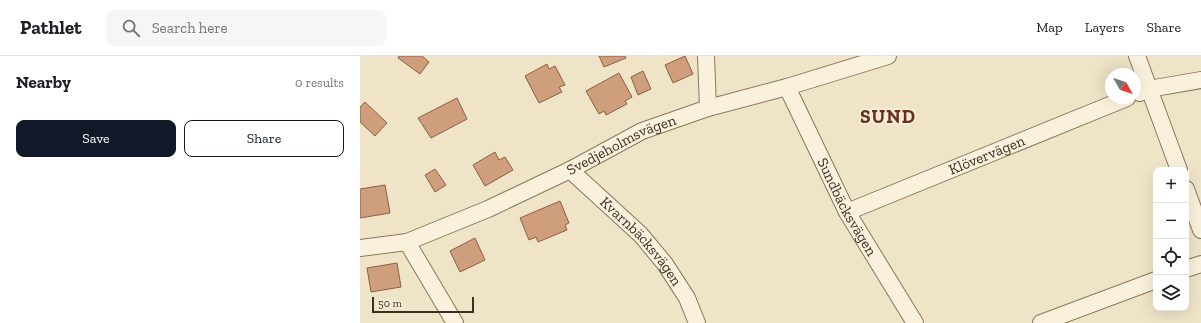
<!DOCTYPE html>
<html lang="en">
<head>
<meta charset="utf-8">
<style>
	:root { --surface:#fff; --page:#f6f6f6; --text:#202124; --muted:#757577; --line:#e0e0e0; --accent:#111827 }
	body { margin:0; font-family:"Zilla Slab",serif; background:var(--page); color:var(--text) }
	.controls { position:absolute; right:12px; bottom:12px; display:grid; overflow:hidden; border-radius:8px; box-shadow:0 4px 16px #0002 }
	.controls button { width:36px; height:36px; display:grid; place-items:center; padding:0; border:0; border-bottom:1px solid var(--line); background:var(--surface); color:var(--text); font:20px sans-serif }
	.compass { position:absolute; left:745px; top:12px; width:36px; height:36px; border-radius:50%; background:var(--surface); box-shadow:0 4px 16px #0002; rotate:130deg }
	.scale { position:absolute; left:12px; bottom:10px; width:102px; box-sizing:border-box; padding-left:4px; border:2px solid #3d2e20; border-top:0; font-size:11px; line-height:14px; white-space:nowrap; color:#3d2e20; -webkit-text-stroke:3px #f7eed8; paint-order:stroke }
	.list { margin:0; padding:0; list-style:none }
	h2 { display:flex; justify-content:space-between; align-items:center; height:52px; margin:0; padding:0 16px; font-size:17px }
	h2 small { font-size:13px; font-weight:400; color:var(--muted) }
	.actions { display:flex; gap:8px; padding:12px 16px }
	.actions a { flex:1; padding:9px 0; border:1px solid var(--accent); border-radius:8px; text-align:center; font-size:14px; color:var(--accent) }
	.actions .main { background:var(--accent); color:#fff }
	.icon { flex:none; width:22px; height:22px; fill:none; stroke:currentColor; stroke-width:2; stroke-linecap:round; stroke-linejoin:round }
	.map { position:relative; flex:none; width:841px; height:267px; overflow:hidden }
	header { display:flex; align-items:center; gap:24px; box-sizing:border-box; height:56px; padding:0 20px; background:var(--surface); border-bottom:1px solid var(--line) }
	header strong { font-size:19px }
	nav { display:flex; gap:22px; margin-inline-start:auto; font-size:14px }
	.search { width:280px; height:36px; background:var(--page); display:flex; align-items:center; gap:10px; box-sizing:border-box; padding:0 14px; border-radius:8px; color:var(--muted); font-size:15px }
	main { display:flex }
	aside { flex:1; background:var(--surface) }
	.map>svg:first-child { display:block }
	.building { fill:#cf9f7d; stroke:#8d5f41 }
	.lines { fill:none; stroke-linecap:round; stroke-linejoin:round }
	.street-casing { stroke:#8d765c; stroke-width:18 }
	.street { stroke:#faf1dc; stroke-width:16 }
	.labels { text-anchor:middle; stroke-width:4; stroke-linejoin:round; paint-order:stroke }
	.street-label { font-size:15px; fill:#3d2e20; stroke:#f7eed8 }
	.district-label { font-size:19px; font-weight:bold; letter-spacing:1px; fill:#6b2e1e; stroke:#f7eed8 }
</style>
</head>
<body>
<header>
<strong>Pathlet</strong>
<div class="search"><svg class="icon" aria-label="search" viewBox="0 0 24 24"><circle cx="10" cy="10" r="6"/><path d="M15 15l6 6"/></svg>Search here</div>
<nav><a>Map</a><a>Layers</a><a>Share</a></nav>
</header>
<main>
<aside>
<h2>Nearby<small>0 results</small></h2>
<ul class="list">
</ul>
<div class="actions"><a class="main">Save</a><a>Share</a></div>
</aside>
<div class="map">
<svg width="841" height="267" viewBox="0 0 841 267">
	<rect width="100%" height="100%" fill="#f0e4c8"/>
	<path class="building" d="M39 0H62L69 6 60 18 38 2Z
		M239 0H265L266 2 244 11Z
		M325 0 333 18 313 27 305 9Z
		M187 8 189 13 195 10 205 29 199 31 202 36 179 47 165 20Z
		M283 15 291 33 278 39 271 21Z
		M259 17 272 41 265 45 267 48 246 59 244 55 239 58 226 35Z
		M97 42 107 63 71 82 58 62Z
		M5 46 27 67 15 80 0 66V51Z
		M135 96 139 104 145 101 153 114 125 130 113 109Z
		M75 113 86 129 75 136 65 119Z
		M25 129 30 157 0 162V133Z
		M200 145 209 167 205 169 207 174 178 186 176 181 169 184 160 162Z
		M115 182 125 204 100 216 90 195Z
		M37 207 41 231 11 236 7 212Z"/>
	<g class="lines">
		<defs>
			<g id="street">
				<path d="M346 0 348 52"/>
				<path d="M777 0 819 114"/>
				<path id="s1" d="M427 31 487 156 555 267"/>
				<path d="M780 37 789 33 841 24"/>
				<path id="s2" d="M210 114 281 179 305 208 327 242 337 267"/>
				<path d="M826 133 841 174"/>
				<path id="s3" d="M487 156 767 42"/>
				<path d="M47 186 95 267"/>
				<path id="s4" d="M0 192 47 186 128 153 210 114 282 75 348 52 427 31 528 0"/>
				<path d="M826 213 841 208"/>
				<path d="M681 267 796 224"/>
			</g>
		</defs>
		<use href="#street" class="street-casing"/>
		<use href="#street" class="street"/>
	</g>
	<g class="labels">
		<g class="street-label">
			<text dy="5" stroke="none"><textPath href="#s4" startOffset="283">Svedjeholmsvägen</textPath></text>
			<text dy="5" stroke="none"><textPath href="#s3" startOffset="151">Klövervägen</textPath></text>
			<text dy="5" stroke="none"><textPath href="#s1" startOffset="134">Sundbäcksvägen</textPath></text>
			<text dy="5" stroke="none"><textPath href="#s2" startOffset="101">Kvarnbäcksvägen</textPath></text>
		</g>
		<g class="district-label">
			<text x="528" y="67">SUND</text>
		</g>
	</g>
</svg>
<div class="controls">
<button>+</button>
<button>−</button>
<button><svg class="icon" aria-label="locate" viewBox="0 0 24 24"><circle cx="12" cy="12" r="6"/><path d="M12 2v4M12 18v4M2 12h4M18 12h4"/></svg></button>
<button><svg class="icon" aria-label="layers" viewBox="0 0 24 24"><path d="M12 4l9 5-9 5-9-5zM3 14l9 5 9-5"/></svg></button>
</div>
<svg class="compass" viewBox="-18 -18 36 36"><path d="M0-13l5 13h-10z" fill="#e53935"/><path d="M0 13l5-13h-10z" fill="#757577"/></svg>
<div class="scale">50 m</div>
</div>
</main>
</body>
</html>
